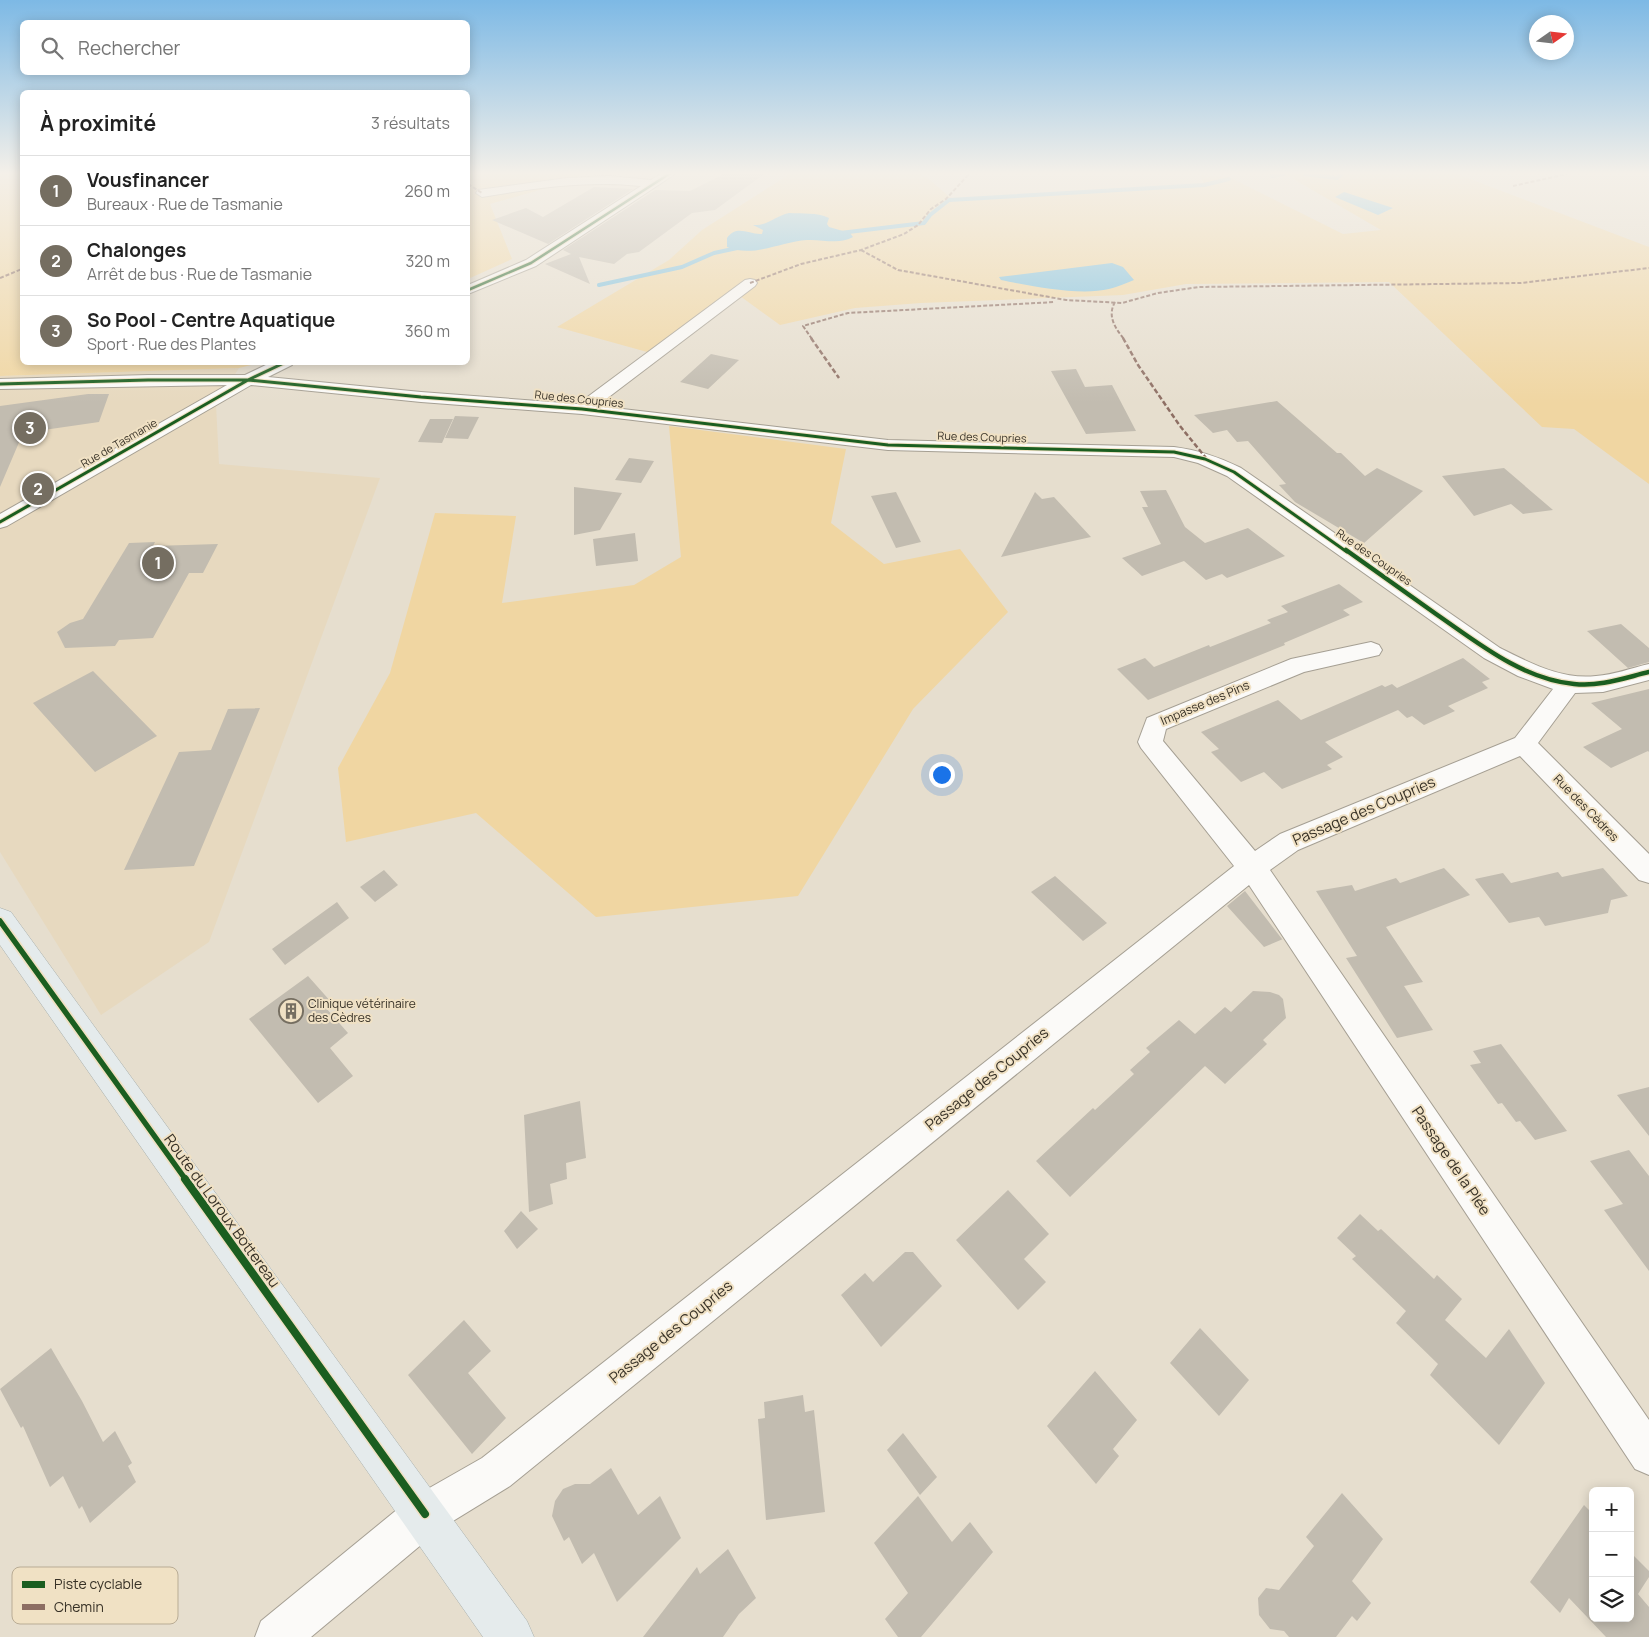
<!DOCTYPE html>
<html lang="fr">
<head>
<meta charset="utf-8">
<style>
	:root { --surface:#fff; --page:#f2f2f2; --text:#222; --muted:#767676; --line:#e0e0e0; --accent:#756e61 }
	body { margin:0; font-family:Manrope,sans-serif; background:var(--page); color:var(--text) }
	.controls { position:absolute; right:15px; bottom:15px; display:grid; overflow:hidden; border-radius:8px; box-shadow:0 2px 12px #0003 }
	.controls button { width:45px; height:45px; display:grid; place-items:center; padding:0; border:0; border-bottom:1px solid var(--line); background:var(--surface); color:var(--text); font:25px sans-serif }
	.compass { position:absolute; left:1529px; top:15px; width:45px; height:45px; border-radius:50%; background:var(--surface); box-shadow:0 2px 12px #0003; rotate:76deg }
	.you { position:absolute; left:941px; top:774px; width:18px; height:18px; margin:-12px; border:4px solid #fff; border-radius:50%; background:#1a73e8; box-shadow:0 0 0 8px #1a73e833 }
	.badge { display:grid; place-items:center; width:32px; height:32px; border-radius:50%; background:var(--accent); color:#fff; font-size:16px; font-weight:700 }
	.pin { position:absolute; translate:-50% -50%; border:2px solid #fff; box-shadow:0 1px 5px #0006 }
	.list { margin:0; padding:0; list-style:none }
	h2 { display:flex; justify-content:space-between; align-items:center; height:65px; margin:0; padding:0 20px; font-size:21px }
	h2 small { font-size:16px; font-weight:400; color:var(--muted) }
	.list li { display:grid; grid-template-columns:32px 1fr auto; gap:15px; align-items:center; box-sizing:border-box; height:70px; padding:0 20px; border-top:1px solid var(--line) }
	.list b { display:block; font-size:19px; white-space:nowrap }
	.list p { margin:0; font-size:16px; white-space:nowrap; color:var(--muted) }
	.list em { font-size:16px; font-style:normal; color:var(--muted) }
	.icon { flex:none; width:28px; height:28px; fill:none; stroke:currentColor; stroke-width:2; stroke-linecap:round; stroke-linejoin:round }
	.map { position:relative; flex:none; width:1649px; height:1637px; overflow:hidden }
	.search { position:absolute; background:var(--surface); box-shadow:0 2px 12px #0003; left:20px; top:20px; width:450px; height:55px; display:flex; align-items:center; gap:12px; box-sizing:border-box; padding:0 18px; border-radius:8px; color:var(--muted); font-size:19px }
	.panel { position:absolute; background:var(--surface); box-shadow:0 2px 12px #0003; left:20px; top:90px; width:450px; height:275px; border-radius:8px }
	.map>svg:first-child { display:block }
	.built { fill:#e7d9bf }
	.green { fill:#f0d6a2 }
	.water { fill:#7cc1e0 }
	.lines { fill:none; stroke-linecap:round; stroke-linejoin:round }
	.stream { stroke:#7cc1e0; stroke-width:4 }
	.building { fill:#c2bcb0 }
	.minor-casing { stroke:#a59f93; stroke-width:2 }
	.major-casing { stroke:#a7aeab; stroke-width:1 }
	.minor { fill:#fbfaf8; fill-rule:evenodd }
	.major { fill:#e5ebec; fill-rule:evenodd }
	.quiet-far1 { stroke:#8d6e63; stroke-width:2; stroke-dasharray:4 2; stroke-linecap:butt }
	.quiet { stroke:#8d6e63; stroke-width:2.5; stroke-dasharray:5 2.5; stroke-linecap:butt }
	.cycleway-far4-casing { stroke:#f0e1c4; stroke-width:4.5 }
	.cycleway-far3-casing { stroke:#f0e1c4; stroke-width:5 }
	.cycleway-far2-casing { stroke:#f0e1c4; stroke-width:7 }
	.cycleway-far1-casing { stroke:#f0e1c4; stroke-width:9 }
	.cycleway-casing { stroke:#f0e1c4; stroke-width:11 }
	.cycleway-far4 { stroke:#1b5e20; stroke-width:2.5 }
	.cycleway-far3 { stroke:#1b5e20; stroke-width:3 }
	.cycleway-far2 { stroke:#1b5e20; stroke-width:4.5 }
	.cycleway-far1 { stroke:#1b5e20; stroke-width:5.5 }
	.cycleway { stroke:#1b5e20; stroke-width:8 }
	.labels { text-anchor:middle; stroke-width:4; stroke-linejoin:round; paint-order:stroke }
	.far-street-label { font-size:11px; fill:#383227; stroke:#f0e1c4 }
	.street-label { font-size:12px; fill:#383227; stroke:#f0e1c4 }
	.poi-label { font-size:12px; fill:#383227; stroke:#f0e1c4; text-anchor:start }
	.near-street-label { font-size:15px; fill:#383227; stroke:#f0e1c4 }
	.key { fill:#f0e1c4; stroke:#b9ac95; stroke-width:1 }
	.key-label { font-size:14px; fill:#383227 }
</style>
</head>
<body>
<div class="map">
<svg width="1649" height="1637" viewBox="0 0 1649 1637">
	<rect width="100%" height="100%" fill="#e6dece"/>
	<path class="built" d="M239 368 216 404 219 464 380 478 209 942 101 1015 0 852V376Z"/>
	<path class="green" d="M0 174H22V362L259 363 239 368 0 376Z
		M468 174H581L578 179 490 204 512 259 468 279Z
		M790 174H916L925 176 951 198 1204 184 1200 175 1229 177 1343 234 1381 230 1285 174H1457L1649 247V484L1574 429 1542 427 1389 282 1186 284 1123 295 921 303 855 308 780 325 740 296 658 355 557 327 669 260 702 230Z
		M669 426 846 449 831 523 884 564 960 549 1008 612 913 709 798 896 596 917 476 813 346 842 338 768 390 673 435 513 516 516 502 603 634 585 681 557Z"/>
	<path class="water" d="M1344 192 1393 208 1378 215 1335 197Z
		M789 213C803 214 816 212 829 218L827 224 829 227 850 233 853 237C840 245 822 239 807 240 780 242 753 258 727 247V238C737 224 749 235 762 234L763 230 753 225C768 226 775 216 789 213Z
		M1112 263 1123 267 1134 280C1126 283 1117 287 1109 289 1080 296 1030 286 1001 280L999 277Z"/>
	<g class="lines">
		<path class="stream" d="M1305 174 1337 178 1342 174
			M1272 176 1284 174
			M840 233 924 223 930 215 949 200 1204 185 1229 179
			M599 285 682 267 714 253 742 247"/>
	</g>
	<path class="building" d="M724 174H764L715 210 692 213 639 252 627 254 614 264 579 257 590 284 545 264 571 254 563 250 655 190 690 191Z
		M594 187 633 189 548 244 492 220 526 208 543 217Z
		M711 354 739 360 708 389 680 382Z
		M1076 369 1085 387 1112 385 1136 431 1086 434 1051 371Z
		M88 394H109L99 422 23 433 0 487V406Z
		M1277 401 1337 453H1341L1365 476 1377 468 1423 491 1364 543 1295 502 1279 485 1286 484 1248 441 1237 442 1227 430 1213 433 1194 415Z
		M455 416 479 417 468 439 445 438Z
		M430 419H453L442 443 418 442Z
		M629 458 654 461 641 483 615 480Z
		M1504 468 1553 510 1523 514 1511 504 1474 516 1442 476Z
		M574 487 622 493 600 530 574 535Z
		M1166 490 1185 527 1205 543 1248 528 1285 556 1227 578 1222 574 1206 580 1184 561 1142 576 1122 558 1161 544 1142 507H1148L1140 491Z
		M896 492 921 542 896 548 871 496Z
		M1035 492 1042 499 1054 497 1091 537 1001 557Z
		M635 533 638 561 596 566 593 539Z
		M155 542 153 546 218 544 203 573H189L153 638 119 640 115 646 65 648 57 632 70 623 83 619 129 543Z
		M1339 584 1363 602 1343 610 1350 615 1284 643 1285 645 1148 700 1117 669 1145 658 1154 667 1209 645 1210 647 1271 623 1267 620 1288 612 1281 606Z
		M1621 624 1649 648V662L1628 668 1587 631Z
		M1463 658 1490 679 1482 682 1488 688 1448 706 1455 711 1424 725 1412 716 1407 718 1398 710 1325 742 1343 757 1327 765 1332 769 1282 789 1264 772 1241 782 1211 752 1219 749 1201 732 1278 700 1301 720 1382 685 1385 687 1392 684 1397 688Z
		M93 671 157 736 95 772 33 703Z
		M1649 689V752L1648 751 1611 768 1583 747 1622 729 1591 703Z
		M260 708 194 866 124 870 179 752 211 750 228 709Z
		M1444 868 1470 895 1386 927 1423 982 1404 986 1433 1030 1397 1038 1346 958 1357 956 1316 891 1352 885 1355 891 1396 878 1400 883Z
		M1603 868 1628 896 1611 900 1608 913 1545 926 1539 917 1509 923 1475 879 1503 873 1511 883 1558 872 1562 877Z
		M384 870 398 885 375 902 360 887Z
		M1055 876 1107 923 1083 941 1031 892Z
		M1245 891 1282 939H1283L1264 947 1227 906Z
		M337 902 349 918 285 965 272 949Z
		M308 976 332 1003 326 1008 348 1033 330 1048 353 1076 318 1103 249 1019Z
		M1253 991 1270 992 1279 995 1283 999 1286 1018 1263 1040 1267 1044 1225 1084 1205 1066 1070 1197 1036 1161 1093 1108 1095 1110 1134 1074 1130 1070 1150 1052 1146 1048 1179 1020 1195 1034 1225 1007 1231 1012Z
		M1501 1044 1567 1131 1535 1140 1520 1121 1516 1122 1502 1103 1498 1104 1470 1065 1481 1063 1473 1051Z
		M1649 1087V1136L1617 1095Z
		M580 1101 586 1158 566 1163 567 1179 550 1184 553 1204 529 1212 524 1115Z
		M1629 1150 1649 1176V1271L1604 1210 1623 1204 1590 1161Z
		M1008 1190 1049 1234 1024 1259 1046 1282 1018 1310 956 1240Z
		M521 1211 538 1229 517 1249 504 1231Z
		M1360 1214 1378 1231 1381 1229 1434 1279 1437 1275 1462 1299 1445 1320 1486 1358 1509 1329 1545 1383 1499 1445 1430 1375 1438 1364 1396 1323 1406 1311 1352 1259 1356 1256 1337 1238Z
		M905 1252H913L942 1286 881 1347 841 1295 865 1273 873 1282Z
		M464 1320 491 1351 468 1373 506 1418 472 1454 408 1375Z
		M1200 1328 1249 1380 1219 1416 1170 1363Z
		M51 1348 82 1401 103 1442 115 1431 132 1463 128 1466 136 1482 90 1523 82 1506 79 1509 63 1476 50 1487 23 1426 21 1428 0 1389Z
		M1095 1371 1137 1420 1113 1449 1119 1456 1096 1484 1047 1426Z
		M803 1395 805 1412 814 1410 825 1512 766 1520 758 1419 765 1418 764 1402Z
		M903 1433 937 1477 920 1495 887 1450Z
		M611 1468 638 1515 660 1496 681 1538 617 1602 594 1553 582 1564 569 1537 564 1541 552 1516 555 1501 563 1489 575 1484H590Z
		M1342 1493 1383 1539 1352 1581 1371 1603 1357 1621 1352 1616 1336 1637H1289L1284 1631 1270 1629 1259 1615 1258 1598 1266 1588 1279 1590 1314 1546 1306 1537Z
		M918 1496 952 1542 970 1522 993 1552 921 1637H898L885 1619 908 1593 874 1543Z
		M1584 1505 1593 1514V1618H1630V1552L1649 1571V1577L1638 1594 1649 1607V1637H1606L1569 1598 1560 1613 1530 1582Z
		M728 1549 756 1598 739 1614 723 1637H643L697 1567 700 1574Z"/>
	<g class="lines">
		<defs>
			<path id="minor" d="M661 174H675L536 266 468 294V285L526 260 641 186C588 180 535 188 482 197L476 193 478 190 567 178 609 176 651 180Z
				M750 279 755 280 757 283 755 286 597 406 888 440 1174 447C1198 450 1219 457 1241 468L1500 648C1530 663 1561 680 1596 676 1614 675 1631 668 1649 664V680L1603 692 1575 693 1538 743 1649 854V883L1639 880 1520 756 1298 850 1270 870 1649 1420V1475L1635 1469 1249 885 510 1486 440 1529 311 1637H255L261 1621 410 1499 482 1458 1234 866 1141 748 1138 742 1147 718 1291 659 1371 642 1379 645 1382 650 1379 655 1304 672 1166 729 1163 741 1255 851 1280 834 1515 738 1553 689 1518 676 1484 658 1227 476 1198 463 1174 457 888 450 582 414 421 402 251 385 7 526 0 528V514L227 385 0 389V379L148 375H245L272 362H294L292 365 268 377 421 392 578 404 745 280Z"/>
			<path id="major" d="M0 908 11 912 527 1621 534 1637H483L0 945Z"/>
		</defs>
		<use href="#minor" class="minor-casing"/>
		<use href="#major" class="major-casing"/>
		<use href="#minor" class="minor"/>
		<use href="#major" class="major"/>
		<path class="quiet-far1" d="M468 184 482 193
			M1513 186 1567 174
			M861 250 898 270 1066 300 1122 303 1158 293 1199 287 1521 283 1649 268
			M0 278 22 269
			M750 283 801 264 861 250 904 234 918 225 931 209 946 199 969 174
			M1115 302C1107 316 1115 328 1124 339
			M812 339 803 326 848 313 1055 302"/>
		<path class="quiet" d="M811 338 839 378
			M1123 338 1138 365 1180 426 1206 458"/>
		<defs>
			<path id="cycleway-far4" d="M468 290 531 263 669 174"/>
			<path id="cycleway-far3" d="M0 384 148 380H248L421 397 582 409 888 445 1174 452 1205 459 1234 472 1347 552
				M0 522 248 380 286 362"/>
			<path id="cycleway-far2" d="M1346 550C1376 571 1406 593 1436 614 1478 643 1522 679 1574 684 1600 687 1624 678 1649 672"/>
			<path id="cycleway-far1" d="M0 921 186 1180"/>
			<path id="cycleway" d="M185 1179 425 1514"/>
		</defs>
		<use href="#cycleway-far4" class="cycleway-far4-casing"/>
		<use href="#cycleway-far3" class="cycleway-far3-casing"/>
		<use href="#cycleway-far2" class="cycleway-far2-casing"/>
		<use href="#cycleway-far1" class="cycleway-far1-casing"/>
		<use href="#cycleway" class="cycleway-casing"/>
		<use href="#cycleway-far4" class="cycleway-far4"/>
		<use href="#cycleway-far3" class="cycleway-far3"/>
		<use href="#cycleway-far2" class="cycleway-far2"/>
		<use href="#cycleway-far1" class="cycleway-far1"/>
		<use href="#cycleway" class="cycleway"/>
	</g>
	<linearGradient id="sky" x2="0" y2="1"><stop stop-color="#7db9e5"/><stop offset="0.43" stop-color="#f4f0e9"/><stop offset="1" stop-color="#f4f0e9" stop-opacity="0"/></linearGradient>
	<rect width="1649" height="403" fill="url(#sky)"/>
	<defs>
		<symbol id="building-ring" viewBox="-11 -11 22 22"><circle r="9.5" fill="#f0e1c4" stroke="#756e61" stroke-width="1.5"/><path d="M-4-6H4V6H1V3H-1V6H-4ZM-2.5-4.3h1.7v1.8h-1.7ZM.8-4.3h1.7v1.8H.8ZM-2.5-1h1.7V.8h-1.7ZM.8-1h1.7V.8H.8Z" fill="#756e61"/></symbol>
	</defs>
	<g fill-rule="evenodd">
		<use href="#building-ring" x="277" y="997" width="28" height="28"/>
	</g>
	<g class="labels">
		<g class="far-street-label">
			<text transform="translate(579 399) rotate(6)" y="4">Rue des Coupries</text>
			<text transform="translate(982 437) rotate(2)" y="4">Rue des Coupries</text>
			<text transform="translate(119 443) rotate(-30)" y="4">Rue de Tasmanie</text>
			<text transform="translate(1374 557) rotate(35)" y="4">Rue des Coupries</text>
		</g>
		<g class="street-label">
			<text transform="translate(1205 703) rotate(-23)" y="4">Impasse des Pins</text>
			<text transform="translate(1586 808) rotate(46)" y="4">Rue des Cèdres</text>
		</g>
		<g class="poi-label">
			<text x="308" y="1008">Clinique vétérinaire<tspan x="308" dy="14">des Cèdres</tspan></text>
		</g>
		<g class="near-street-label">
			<text transform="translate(1364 811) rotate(-23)" y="5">Passage des Coupries</text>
			<text transform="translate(987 1079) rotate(-39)" y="5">Passage des Coupries</text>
			<text transform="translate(1451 1161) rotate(56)" y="5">Passage de la Plée</text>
			<text transform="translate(222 1211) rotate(54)" y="5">Route du Loroux Bottereau</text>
			<text transform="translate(671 1332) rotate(-39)" y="5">Passage des Coupries</text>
		</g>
	</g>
	<rect x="12" y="1567" width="166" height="57" rx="8" class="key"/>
	<rect x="22" y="1581" width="23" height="7" fill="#1b5e20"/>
	<rect x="22" y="1604" width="23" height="6" fill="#8d6e63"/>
	<g class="key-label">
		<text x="54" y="1589">Piste cyclable</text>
		<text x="54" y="1612">Chemin</text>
	</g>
</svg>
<div class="controls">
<button>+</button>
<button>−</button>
<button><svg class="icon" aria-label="layers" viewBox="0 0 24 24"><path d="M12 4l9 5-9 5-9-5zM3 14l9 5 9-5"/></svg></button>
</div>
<svg class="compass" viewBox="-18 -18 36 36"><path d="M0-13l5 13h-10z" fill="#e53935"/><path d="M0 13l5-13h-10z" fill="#767676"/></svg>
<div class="you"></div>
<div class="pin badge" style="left:158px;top:563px">1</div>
<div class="pin badge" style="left:38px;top:489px">2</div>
<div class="pin badge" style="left:30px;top:428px">3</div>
<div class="search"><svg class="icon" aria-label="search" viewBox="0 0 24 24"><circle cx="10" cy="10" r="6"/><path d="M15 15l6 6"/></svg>Rechercher</div>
<section class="panel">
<h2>À proximité<small>3 résultats</small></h2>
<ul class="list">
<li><span class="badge">1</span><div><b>Vousfinancer</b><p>Bureaux · Rue de Tasmanie</p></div><em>260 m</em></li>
<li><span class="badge">2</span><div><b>Chalonges</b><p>Arrêt de bus · Rue de Tasmanie</p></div><em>320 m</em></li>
<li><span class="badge">3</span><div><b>So Pool - Centre Aquatique</b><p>Sport · Rue des Plantes</p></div><em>360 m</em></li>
</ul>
</section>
</div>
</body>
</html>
